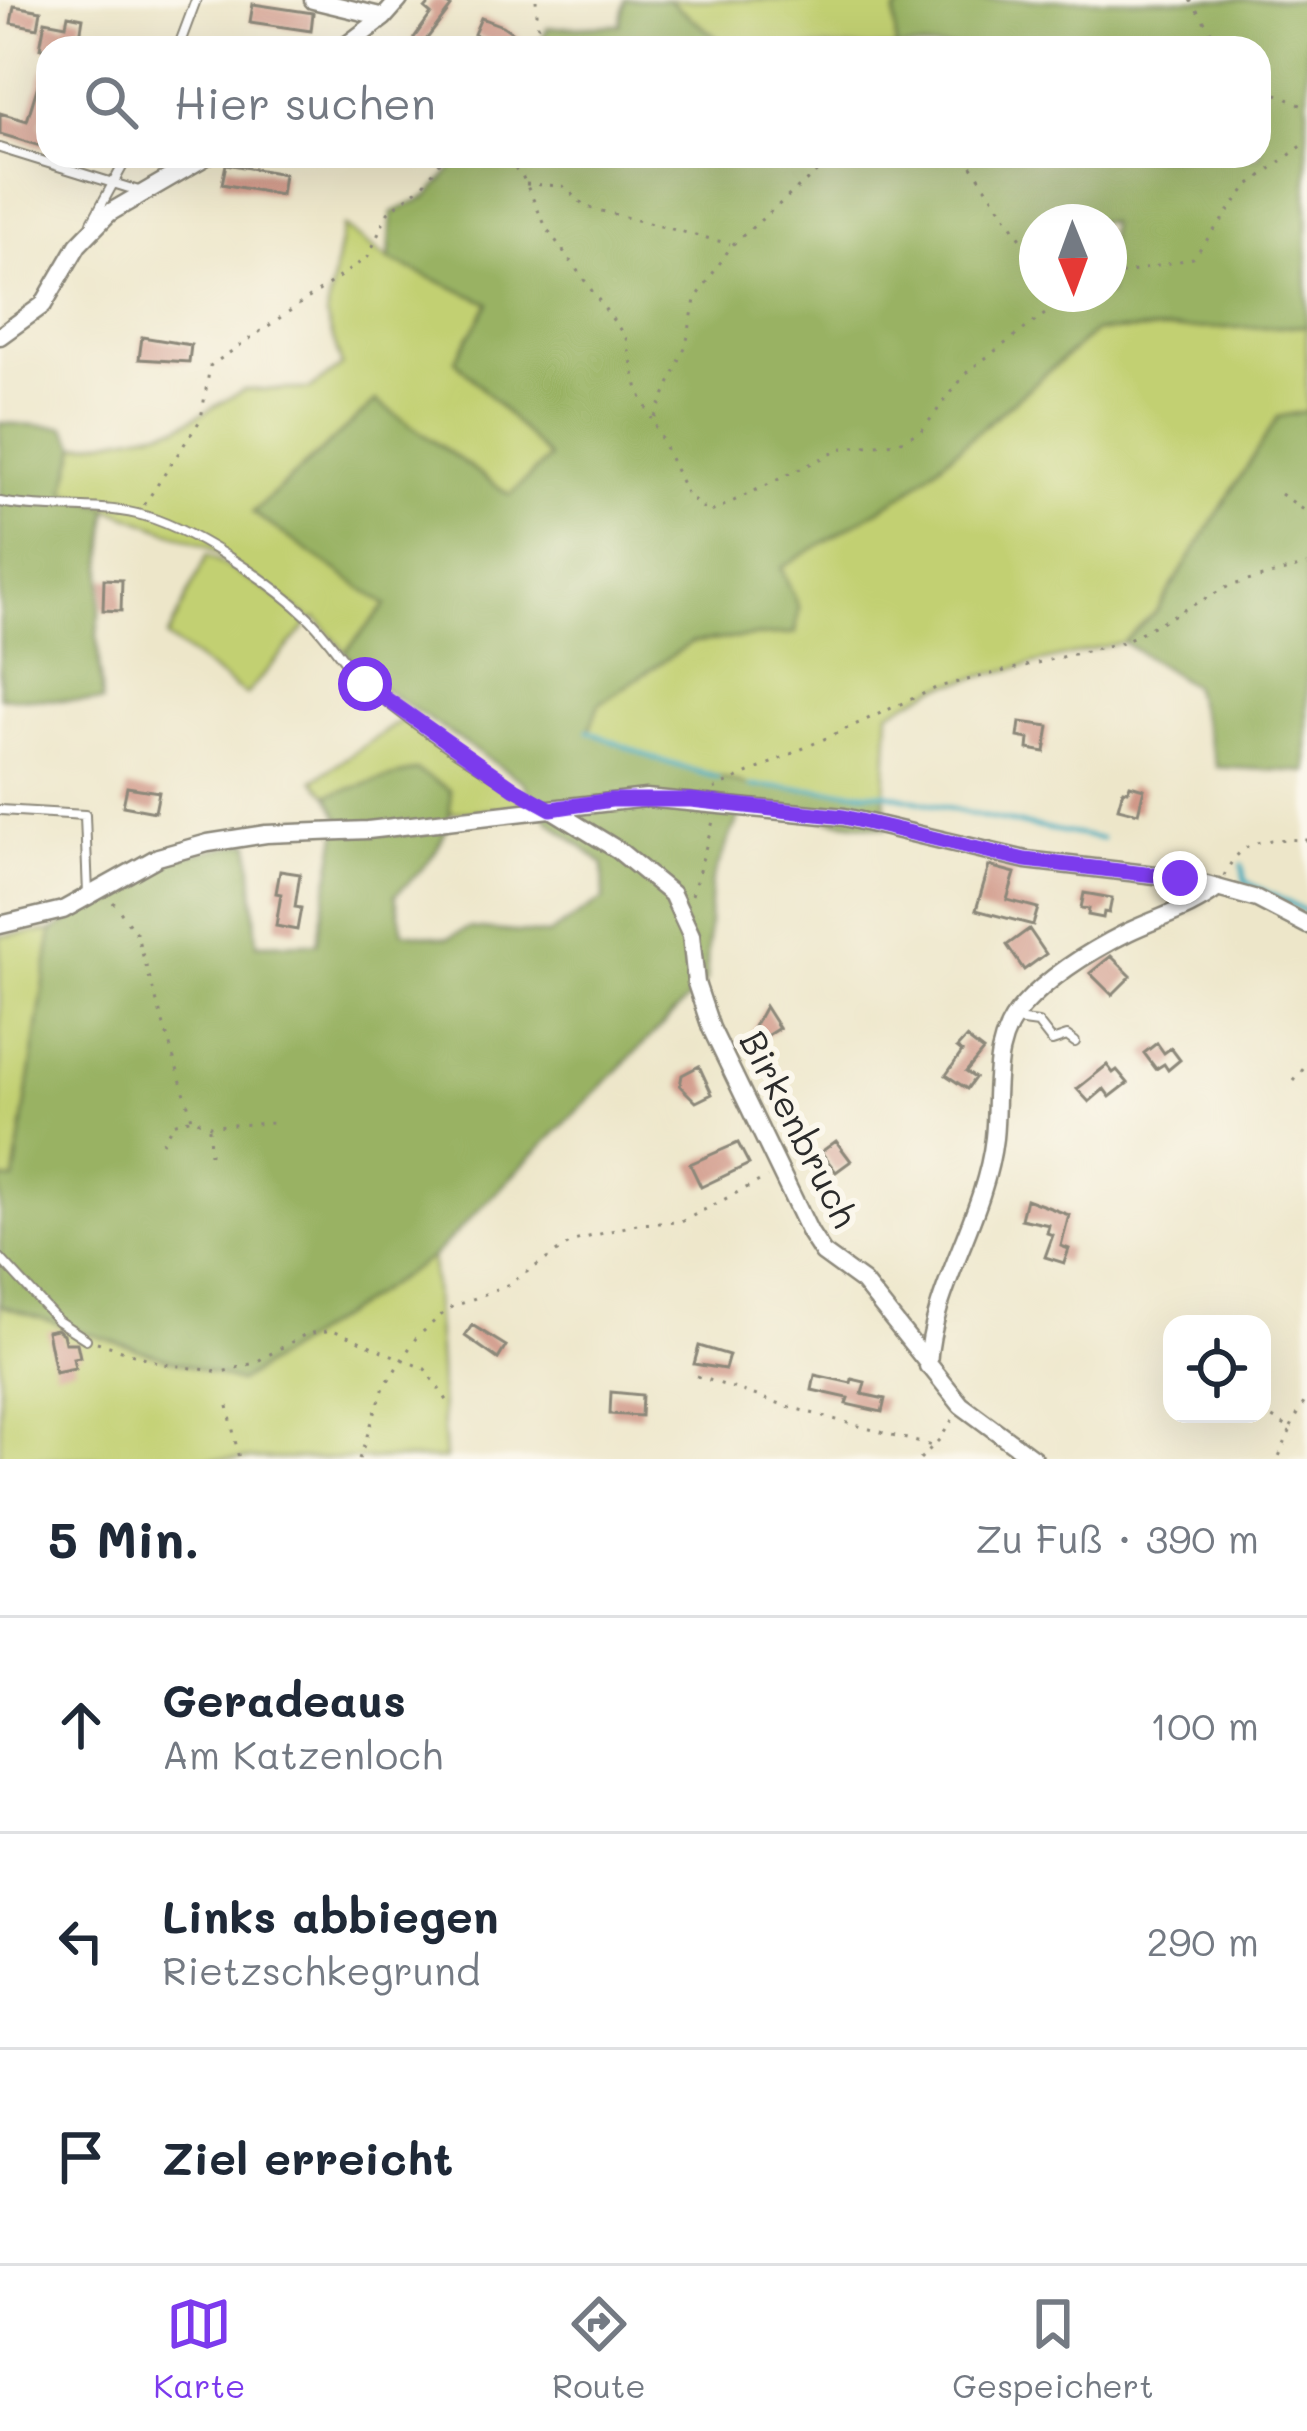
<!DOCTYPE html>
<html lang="de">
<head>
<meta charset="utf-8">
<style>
	:root { --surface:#fff; --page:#f6f6f7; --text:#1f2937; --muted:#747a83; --line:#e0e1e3; --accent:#7c3aed }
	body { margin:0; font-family:Mali,sans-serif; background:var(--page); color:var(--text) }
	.controls { position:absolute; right:36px; bottom:36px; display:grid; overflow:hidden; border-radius:24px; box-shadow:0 12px 48px #0002 }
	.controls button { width:108px; height:108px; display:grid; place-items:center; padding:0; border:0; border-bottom:3px solid var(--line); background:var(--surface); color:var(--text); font:60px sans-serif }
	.compass { position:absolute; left:1019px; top:204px; width:108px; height:108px; border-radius:50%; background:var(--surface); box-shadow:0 12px 48px #0002; rotate:179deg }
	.stop { position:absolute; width:36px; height:36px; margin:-27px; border:9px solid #7c3aed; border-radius:50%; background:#fff }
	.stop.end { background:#7c3aed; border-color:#fff; box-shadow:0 3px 12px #0008 }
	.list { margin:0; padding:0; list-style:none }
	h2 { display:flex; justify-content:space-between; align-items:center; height:156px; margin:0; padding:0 48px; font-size:51px }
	h2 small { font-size:39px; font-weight:400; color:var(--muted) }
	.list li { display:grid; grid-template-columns:78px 1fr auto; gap:36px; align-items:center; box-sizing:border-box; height:216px; padding:0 48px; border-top:3px solid var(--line) }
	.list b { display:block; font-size:45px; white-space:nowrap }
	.list p { margin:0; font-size:39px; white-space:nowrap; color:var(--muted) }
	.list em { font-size:39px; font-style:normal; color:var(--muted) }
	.icon { flex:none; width:66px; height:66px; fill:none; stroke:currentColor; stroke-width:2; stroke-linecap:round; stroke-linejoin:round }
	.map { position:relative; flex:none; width:1307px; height:1459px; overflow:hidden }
	.search { position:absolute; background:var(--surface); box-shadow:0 12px 48px #0002; left:36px; right:36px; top:36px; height:132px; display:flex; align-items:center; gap:30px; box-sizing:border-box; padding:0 42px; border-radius:36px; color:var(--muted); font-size:45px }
	.sheet { height:804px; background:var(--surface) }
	nav { display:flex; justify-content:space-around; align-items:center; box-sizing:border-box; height:168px; border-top:3px solid var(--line); background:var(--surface); font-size:33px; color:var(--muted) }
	nav a { display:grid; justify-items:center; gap:6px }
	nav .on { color:var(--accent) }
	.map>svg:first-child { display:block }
	.green { fill:#c2d072; stroke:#767e4e; stroke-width:3 }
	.forest { fill:#99b264; stroke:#626e48; stroke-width:3; fill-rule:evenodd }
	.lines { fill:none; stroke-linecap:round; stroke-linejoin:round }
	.stream { stroke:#3daabc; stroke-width:4.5 }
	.building { fill:#d09787 }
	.lane-casing { stroke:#8c887a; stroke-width:12 }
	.street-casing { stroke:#8c887a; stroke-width:21 }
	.path { stroke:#8c887a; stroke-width:3; stroke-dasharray:3 9; stroke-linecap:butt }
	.lane { stroke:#fff; stroke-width:8 }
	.street { stroke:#fff; stroke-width:16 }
	.route { stroke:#7c3aed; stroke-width:15 }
	.labels { text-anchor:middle; stroke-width:12; stroke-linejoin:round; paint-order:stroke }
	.street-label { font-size:36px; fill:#2b2b2b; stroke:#fbf7ec }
</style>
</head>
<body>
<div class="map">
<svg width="1307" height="1459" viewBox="0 0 1307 1459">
	<rect width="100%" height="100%" fill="#fbf7ec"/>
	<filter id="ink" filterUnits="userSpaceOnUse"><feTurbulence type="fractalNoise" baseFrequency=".00833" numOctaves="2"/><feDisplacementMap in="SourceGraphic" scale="24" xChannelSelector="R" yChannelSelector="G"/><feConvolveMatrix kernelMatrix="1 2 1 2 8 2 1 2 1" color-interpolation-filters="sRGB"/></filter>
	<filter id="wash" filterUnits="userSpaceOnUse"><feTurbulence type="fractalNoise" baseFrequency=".004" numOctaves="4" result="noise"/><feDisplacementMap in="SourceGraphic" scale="48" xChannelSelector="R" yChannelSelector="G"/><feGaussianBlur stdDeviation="2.7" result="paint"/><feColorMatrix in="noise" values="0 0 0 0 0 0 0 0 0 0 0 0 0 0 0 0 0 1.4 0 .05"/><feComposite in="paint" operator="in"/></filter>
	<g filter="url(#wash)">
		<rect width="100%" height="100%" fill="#ede6c9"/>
		<path class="green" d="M668 0H907L895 13 896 48H730Z
			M343 226 389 260 490 303 455 360 549 457 510 495 376 401 253 512 387 605 345 652 317 619 312 620 209 547 64 492 77 446 178 427 244 390 310 389 342 366 326 316Z
			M1307 326V411L1278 417 1156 612 1123 642 938 687 889 712 885 793 750 786 653 758 588 731 599 704 692 642 795 633 799 607 780 568 906 493 1096 331Z
			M207 555 273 594 308 624 246 695 167 638Z
			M403 719 522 798 530 806 452 813 416 770 328 795 314 780Z
			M52 931 14 1181 0 1179V936Z
			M432 1257 445 1459H0V1305L239 1381Z"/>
		<path class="forest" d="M625 0H668L730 48H536L548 28 620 25Z
			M907 0H1307V326L1095 331 906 493 781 568 799 607 796 633 692 642 599 704 589 732 653 758 750 786 885 793 887 828 742 808 711 883 706 981 432 1257 239 1382 0 1305V1179L14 1180 52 931 176 857 250 842 257 944 317 943 340 819 328 795 416 770 450 790C454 839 429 864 395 895L403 932 448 938 469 928 548 935 604 899 603 864 548 820 523 782 370 680 345 652 386 605 253 513 376 401 510 495 549 458 455 360 489 303 389 260 392 213 428 196 463 156H1259V48H896L895 13ZM1037 222H1109V294H1037Z
			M1307 411V772L1217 767 1192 686 1123 642 1156 612 1278 417Z
			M0 423 64 427 77 446 65 492 108 508 97 636 102 702 0 697Z"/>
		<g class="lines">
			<path class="stream" d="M588 731 653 758 718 778
				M750 786 885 793 988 818 1102 839
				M1242 865 1245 881 1307 912"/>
		</g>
		<g id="blocks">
			<path class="building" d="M433 0H442L451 7 420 48 411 42 431 14 425 9Z
				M253 4 313 13 311 31 250 22Z
				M14 6 41 11 38 28 11 23Z
				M68 15 83 18 78 48H40L45 21 66 25Z
				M481 18 503 26 520 38 512 48H501L474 34Z
				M45 62 48 101 40 126 48 128 44 147 0 134V113L27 121Z
				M226 164 284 174 281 195 222 184Z
				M142 337 191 345 189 362 139 359Z
				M104 579 122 580 121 611 103 610Z
				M1020 722 1049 726 1045 752 1028 749 1029 739 1018 737Z
				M1130 785 1144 789 1138 813 1118 808 1123 790 1128 791Z
				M127 787 159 792 155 812 123 806Z
				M989 866 1015 873 1007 900 1038 908 1033 925 976 910Z
				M280 871 300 874 295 907 301 908 297 930 276 926 281 894 276 893Z
				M1084 893 1112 898 1109 913 1104 912 1103 918 1088 915 1089 909 1081 908Z
				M1029 929 1046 954 1024 970 1007 945Z
				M1111 956 1131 976 1112 995 1090 973Z
				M765 1006 779 1028 755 1043 750 1034Z
				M966 1038 983 1051 966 1072 975 1078 967 1089 946 1075 962 1052 957 1048Z
				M1157 1043 1164 1053 1171 1048 1180 1060 1168 1070 1164 1064 1156 1069 1144 1053Z
				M1107 1065 1113 1073 1117 1070 1128 1083 1110 1097 1104 1089 1089 1102 1077 1089Z
				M699 1066 712 1094 696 1102 680 1086 682 1075Z
				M836 1141 851 1161 836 1172 821 1152Z
				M738 1143 749 1164 701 1187 690 1164Z
				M1026 1199 1069 1215 1061 1246 1069 1249 1064 1263 1045 1257 1053 1235 1047 1233 1049 1225 1021 1219Z
				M472 1325 506 1346 498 1359 465 1336Z
				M56 1329 63 1334 65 1343H77L80 1357 73 1358 75 1368 55 1372 47 1331Z
				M699 1346 729 1355 725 1369 694 1364Z
				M815 1375 851 1383 852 1379 865 1382 862 1394 885 1399 882 1412 846 1404 848 1398 812 1390Z
				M611 1392 642 1395 641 1416 610 1414Z"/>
		</g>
	</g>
	<g filter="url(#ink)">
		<use href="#blocks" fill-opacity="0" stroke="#8c887a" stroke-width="3"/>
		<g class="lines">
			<defs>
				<path id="lane" d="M178 48 196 0
					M0 148 142 192
					M92 222 128 156
					M0 502C46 511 93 504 137 514 187 525 272 582 309 618 331 639 346 668 369 687 421 732 485 772 545 806
					M0 810 85 815 88 895
					M1016 1020 1038 1023 1052 1041 1067 1036 1075 1042
					M0 1258 58 1321 86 1339"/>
				<path id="street" d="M313 0 384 17
					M343 48 384 17 399 0
					M0 336 43 305 78 245 109 213 207 156
					M551 809 618 850 672 894 691 935 696 983 711 1028 810 1233 823 1253 863 1282 961 1405 1034 1459
					M0 925 63 910 158 857 208 843 266 834 368 830 646 798 844 817 1026 860 1181 878 1257 899 1307 925
					M928 1366C932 1287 985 1218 994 1138 999 1092 989 1043 1023 1006 1050 976 1092 950 1128 932 1159 917 1191 909 1218 888"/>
			</defs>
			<use href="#lane" class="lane-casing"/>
			<use href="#street" class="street-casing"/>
			<path class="path" d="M1190 0 1214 36 1227 48
				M527 48 538 26 536 0
				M1259 77 1277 94 1307 108
				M481 156 520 171 546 227 626 338 638 390 652 419
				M835 156 732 245 695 300 686 346 653 421 687 495 709 513 843 448 898 443 922 430 968 371 1072 294
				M965 156 1037 262
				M526 184 563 186 586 207 730 244
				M1109 277 1193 258 1248 186 1307 142
				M1281 494 1307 512
				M144 505 201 419 210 366 368 257 388 213 424 184 445 156
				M714 789 938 687 1123 642 1229 586 1307 565
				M1224 876C1242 836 1268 839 1307 840
				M692 895 714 818
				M113 902 136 933 192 1118
				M1294 1081 1307 1064
				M209 1128 210 1156
				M162 1143 173 1124 192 1118 210 1126 274 1123
				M97 1342 164 1364 222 1372 254 1363 306 1334 333 1330 425 1369 451 1406
				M697 1376 793 1408 932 1446
				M228 1406 239 1459
				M1262 1412 1291 1429 1278 1459
				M1291 1427 1307 1397
				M359 1459 384 1387 416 1338 448 1309 507 1285 574 1241 637 1224 681 1222 767 1177
				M920 1459 940 1439 954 1417"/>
			<use href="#lane" class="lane"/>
			<use href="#street" class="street"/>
		</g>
	</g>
	<g class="lines" filter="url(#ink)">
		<path class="route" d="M365 684 515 789 551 809 611 800H691L844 817 1025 860 1180 878"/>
	</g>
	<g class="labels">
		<g class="street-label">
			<text transform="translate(799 1129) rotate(63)" y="13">Birkenbruch</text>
		</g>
	</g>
</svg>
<div class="controls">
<button><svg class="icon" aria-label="locate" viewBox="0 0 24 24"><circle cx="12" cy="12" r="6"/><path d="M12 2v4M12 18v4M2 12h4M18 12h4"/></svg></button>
</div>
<svg class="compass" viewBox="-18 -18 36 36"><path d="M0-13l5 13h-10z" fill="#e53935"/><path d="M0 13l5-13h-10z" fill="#747a83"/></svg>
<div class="stop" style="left:365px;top:684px"></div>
<div class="stop end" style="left:1180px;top:878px"></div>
<div class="search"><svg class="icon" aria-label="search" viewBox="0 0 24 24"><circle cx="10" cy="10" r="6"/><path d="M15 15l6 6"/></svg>Hier suchen</div>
</div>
<section class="sheet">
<h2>5 Min.<small>Zu Fuß · 390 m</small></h2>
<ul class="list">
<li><svg class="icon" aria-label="ahead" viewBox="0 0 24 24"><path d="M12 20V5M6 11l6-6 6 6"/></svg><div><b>Geradeaus</b><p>Am Katzenloch</p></div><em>100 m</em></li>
<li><svg class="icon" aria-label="left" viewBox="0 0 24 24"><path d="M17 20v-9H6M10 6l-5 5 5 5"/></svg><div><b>Links abbiegen</b><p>Rietzschkegrund</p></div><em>290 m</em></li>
<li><svg class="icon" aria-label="arrive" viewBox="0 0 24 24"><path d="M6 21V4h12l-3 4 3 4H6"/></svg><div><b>Ziel erreicht</b></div></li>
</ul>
</section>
<nav>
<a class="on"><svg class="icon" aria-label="map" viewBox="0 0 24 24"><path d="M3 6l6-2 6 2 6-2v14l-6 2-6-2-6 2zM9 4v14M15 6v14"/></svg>Karte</a>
<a><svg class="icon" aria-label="directions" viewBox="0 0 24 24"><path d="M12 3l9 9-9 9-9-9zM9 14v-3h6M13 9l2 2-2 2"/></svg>Route</a>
<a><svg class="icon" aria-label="saved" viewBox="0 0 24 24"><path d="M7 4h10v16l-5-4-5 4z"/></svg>Gespeichert</a>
</nav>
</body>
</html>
